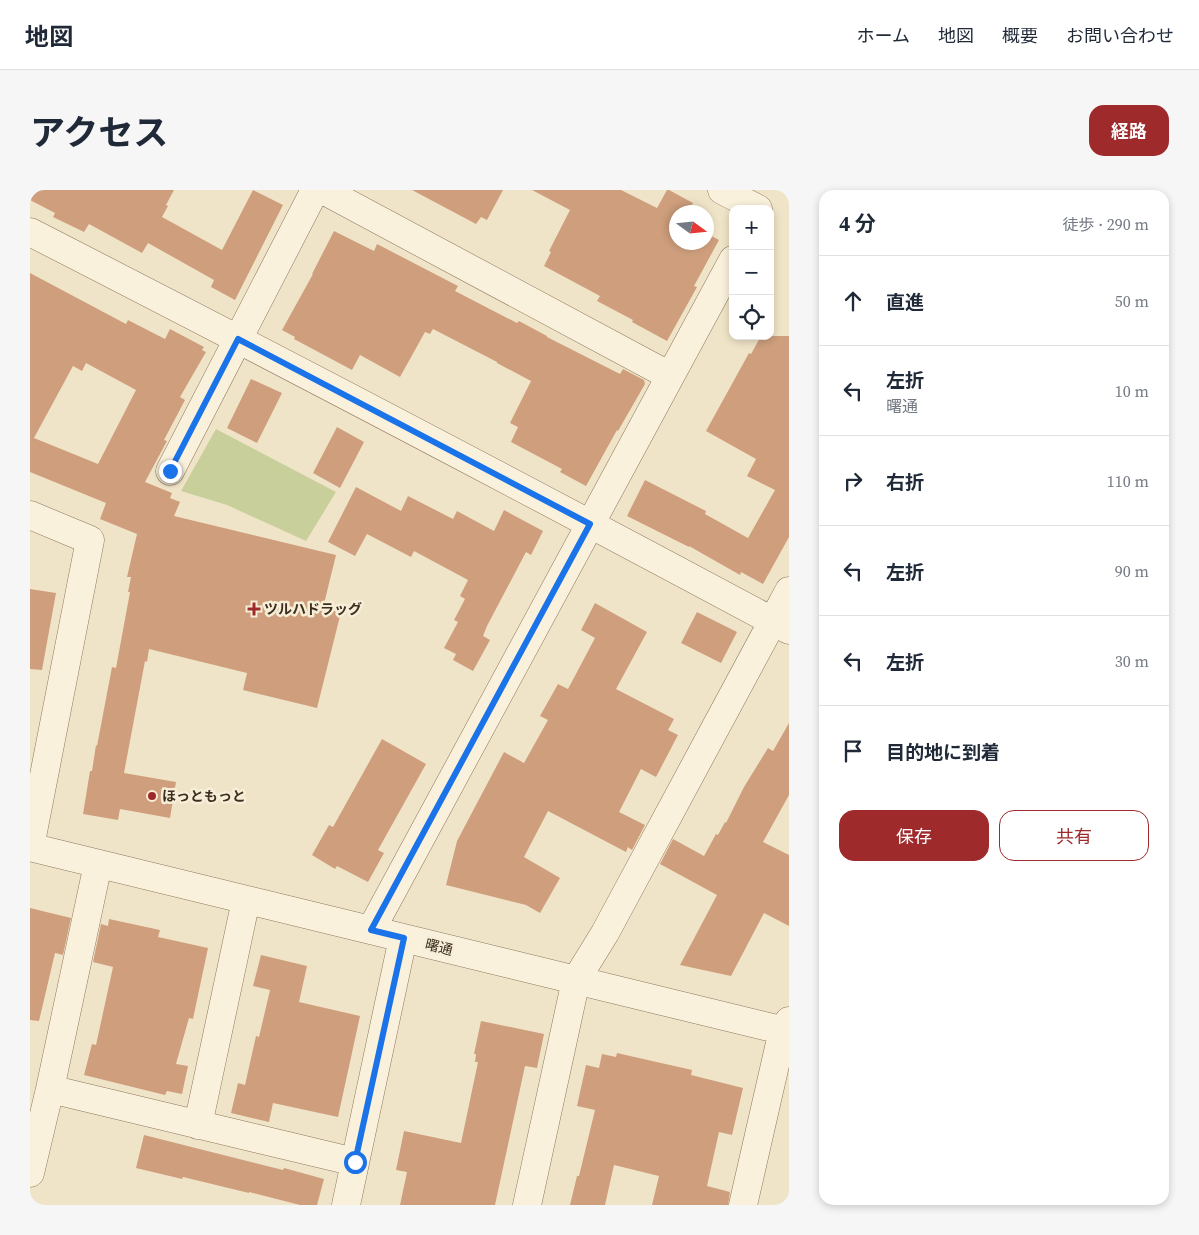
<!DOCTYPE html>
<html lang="ja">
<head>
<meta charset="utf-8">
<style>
	:root { --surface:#fff; --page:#f6f6f7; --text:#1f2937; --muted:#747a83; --line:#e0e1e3; --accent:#9e2a2b }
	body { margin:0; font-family:"Source Serif 4","Noto Sans JP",serif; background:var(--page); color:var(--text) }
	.controls { position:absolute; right:15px; top:15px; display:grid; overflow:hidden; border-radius:10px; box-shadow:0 2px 8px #0003 }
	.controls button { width:45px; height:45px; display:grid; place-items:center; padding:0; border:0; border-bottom:1px solid var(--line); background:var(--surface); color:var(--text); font:25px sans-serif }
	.compass { position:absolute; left:639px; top:15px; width:45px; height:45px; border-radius:50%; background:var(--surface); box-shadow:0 2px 8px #0003; rotate:105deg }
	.stop { position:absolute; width:15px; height:15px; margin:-11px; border:4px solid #1a73e8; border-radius:50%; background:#fff }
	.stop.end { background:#1a73e8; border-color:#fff; box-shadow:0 1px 5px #0008 }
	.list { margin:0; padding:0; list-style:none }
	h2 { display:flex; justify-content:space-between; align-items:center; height:65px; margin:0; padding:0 20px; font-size:21px }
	h2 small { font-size:16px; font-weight:400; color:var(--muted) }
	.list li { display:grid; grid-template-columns:32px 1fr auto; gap:15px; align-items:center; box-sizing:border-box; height:90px; padding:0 20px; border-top:1px solid var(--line) }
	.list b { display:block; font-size:19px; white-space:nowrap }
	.list p { margin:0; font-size:16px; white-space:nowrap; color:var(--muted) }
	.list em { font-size:16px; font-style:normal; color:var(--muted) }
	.actions { display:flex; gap:10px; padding:15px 20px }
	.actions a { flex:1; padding:11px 0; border:1px solid var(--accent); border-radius:15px; text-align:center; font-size:18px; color:var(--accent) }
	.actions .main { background:var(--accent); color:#fff }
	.icon { flex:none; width:28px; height:28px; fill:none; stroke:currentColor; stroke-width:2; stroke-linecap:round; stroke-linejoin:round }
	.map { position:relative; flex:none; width:759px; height:1015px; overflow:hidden; border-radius:15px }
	header { display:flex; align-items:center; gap:30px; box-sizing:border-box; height:70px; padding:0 25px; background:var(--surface); border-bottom:1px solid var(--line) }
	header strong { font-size:24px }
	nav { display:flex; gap:28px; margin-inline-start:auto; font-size:18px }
	.intro { display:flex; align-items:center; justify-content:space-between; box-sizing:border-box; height:120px; padding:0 30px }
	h1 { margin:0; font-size:35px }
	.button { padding:12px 22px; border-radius:15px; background:var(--accent); color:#fff; font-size:18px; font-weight:700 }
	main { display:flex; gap:30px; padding:0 30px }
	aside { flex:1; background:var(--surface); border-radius:15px; box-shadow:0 2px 8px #0003 }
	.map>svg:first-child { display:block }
	.green { fill:#c9cf9b }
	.building { fill:#cf9f7d; fill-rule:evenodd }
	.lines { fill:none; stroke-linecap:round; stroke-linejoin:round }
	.minor-casing { stroke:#8d765c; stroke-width:29 }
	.minor { stroke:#faf1dc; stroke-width:28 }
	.route { stroke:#1a73e8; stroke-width:6 }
	.poi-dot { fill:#9e2a2b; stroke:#f7eed8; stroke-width:2 }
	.labels { text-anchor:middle; stroke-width:5; stroke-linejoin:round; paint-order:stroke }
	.poi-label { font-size:14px; font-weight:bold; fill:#3d2e20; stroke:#f7eed8; text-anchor:start }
	.street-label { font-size:14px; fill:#3d2e20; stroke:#f7eed8 }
</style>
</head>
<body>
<header>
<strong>地図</strong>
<nav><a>ホーム</a><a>地図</a><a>概要</a><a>お問い合わせ</a></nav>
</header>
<div class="intro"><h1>アクセス</h1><a class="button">経路</a></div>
<main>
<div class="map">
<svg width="759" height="1015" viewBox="0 0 759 1015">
	<rect width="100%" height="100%" fill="#f0e4c8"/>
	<path class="green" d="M186 239 306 302 276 351 197 315 151 301Z"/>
	<path class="building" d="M0 0H144L136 15 138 16 132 27 192 60 223 0 253 15 205 110 181 97 184 90 118 53 112 63 59 34 54 42 23 27 25 23 0 10Z
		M382 0H473L457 30 451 27 446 34Z
		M502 0H591L627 18 637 0H639L663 13 658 22H646V52H676V43L689 50 664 96 667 97 637 151 602 132 603 130 567 111 570 106 514 76 521 62 519 61 540 20Z
		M304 41 344 61 347 54 428 96 425 101 487 133 489 131 517 146V147L590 184 593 179 614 190 615 194 588 241 587 240 556 296 530 282 532 279 481 252 488 237 480 233 501 191 467 173V172L403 139 400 144 395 142 370 187 330 165 322 180 264 149 265 147 252 140 283 84H282Z
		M0 83 96 134 98 130 135 149 140 139 174 157 172 160 176 162 150 207 155 210 134 250 137 251 115 292 142 303 140 308 150 312 144 326 306 365 293 418 311 422 287 518 213 500 217 483 119 459 117 472 115 471 94 583 146 592 140 628 90 619 88 630 53 624 60 581H62L66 555 67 556 82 477 86 478 100 402H98L101 387H97L107 344 70 329 76 313 0 282ZM56 173 106 200 68 274 4 248 43 176 52 181Z
		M731 146H759V347L733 394 711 382 710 385 659 356V357L597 326 615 290 676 321 675 324 718 348 745 300 717 286 726 269 676 241 719 163 721 164Z
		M221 189 252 203 227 253 197 238Z
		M307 237 334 252 310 298 283 283Z
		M326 297 371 321 378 306 423 329 427 321 464 341 474 320 513 341 501 365 496 362 457 436 453 446 460 450 443 481 423 470 426 464 414 458 428 432 424 430 435 409 430 406 438 390 384 361 381 367 337 344 325 366 298 352Z
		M0 399 26 403 12 480 0 479Z
		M565 413 617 442 586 499 644 529 638 540 648 545 626 587 611 579 589 622 615 635 602 660 598 657 596 662 518 621 494 667 530 688 510 723 496 715 416 695 427 651 474 562 494 573 518 530 510 526 528 494 538 499 565 448 551 440Z
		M667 422 707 442 691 473 651 453Z
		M759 533V605L733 652 759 665V736L734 723 701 786 650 775 687 705 630 674 643 649 674 666 686 644 688 645 695 632 696 633 714 597 738 558 743 561Z
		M352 549 396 574 348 660 354 663 338 692 307 676 305 679 282 665 299 635 303 637Z
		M0 718 41 728 33 765 25 763 9 831 0 830Z
		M79 729 130 740 128 747 178 758 163 829 159 828 146 874 158 876 152 904 137 901 135 905 54 885 62 854 66 855 83 777 63 772 71 734 78 736Z
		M231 765 277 776 269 812 330 826 308 927 243 913 239 932 201 923 208 893 215 895 226 846 229 847 240 800 223 796Z
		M451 831 514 844 507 878 495 876 465 1015H370L377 982 366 980 374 941 431 953 448 872H445L446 864H444Z
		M587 863 662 880 661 885 713 898 702 945 689 942 677 996 700 1002 698 1015H622L629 986 584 975 575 1015H540L547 986H549L565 920 547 916 556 875 569 878 572 864 586 867Z
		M114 945 253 980 254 978 294 989 287 1015H270L219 1002V1003L153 987 152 989 106 978Z"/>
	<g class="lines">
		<defs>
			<path id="minor" d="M293 0 640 186
				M692 0 728 19
				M0 42C254 172 507 305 759 440
				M140 281 285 0
				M0 325 60 350 0 657 759 842
				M341 740 703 70
				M20 899 325 972
				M168 935 216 710
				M0 983 20 899 68 674
				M316 1015 373 748
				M497 1015 546 790 575 743 759 401
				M713 1015 753 840 759 831"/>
		</defs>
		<use href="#minor" class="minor-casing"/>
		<use href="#minor" class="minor"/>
	</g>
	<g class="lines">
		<path class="route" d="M140 281 208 149 560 334 341 740 374 748 325 972"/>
	</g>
	<g class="poi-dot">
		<path d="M221.5 411.5h5v5h5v5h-5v5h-5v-5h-5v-5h5z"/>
		<circle cx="122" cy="606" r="5"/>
	</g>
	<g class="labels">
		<g class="poi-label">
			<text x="234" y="424">ツルハドラッグ</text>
			<text x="132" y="611">ほっともっと</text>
		</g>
		<g class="street-label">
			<text transform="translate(409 757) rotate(14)" y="5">曙通</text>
		</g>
	</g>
</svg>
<div class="controls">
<button>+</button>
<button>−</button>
<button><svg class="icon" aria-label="locate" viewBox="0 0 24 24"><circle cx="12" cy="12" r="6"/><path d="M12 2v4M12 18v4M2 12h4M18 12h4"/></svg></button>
</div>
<svg class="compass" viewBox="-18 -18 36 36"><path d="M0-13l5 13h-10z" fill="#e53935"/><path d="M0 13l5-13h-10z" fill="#747a83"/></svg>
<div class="stop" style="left:325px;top:972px"></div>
<div class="stop end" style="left:140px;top:281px"></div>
</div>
<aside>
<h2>4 分<small>徒歩 · 290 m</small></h2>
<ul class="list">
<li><svg class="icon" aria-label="ahead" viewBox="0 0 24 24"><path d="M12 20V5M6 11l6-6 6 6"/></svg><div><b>直進</b></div><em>50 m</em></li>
<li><svg class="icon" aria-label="left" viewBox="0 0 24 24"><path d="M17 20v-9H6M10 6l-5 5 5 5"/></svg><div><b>左折</b><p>曙通</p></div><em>10 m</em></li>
<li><svg class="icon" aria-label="right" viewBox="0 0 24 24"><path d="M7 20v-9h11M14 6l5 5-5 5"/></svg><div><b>右折</b></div><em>110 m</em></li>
<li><svg class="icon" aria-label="left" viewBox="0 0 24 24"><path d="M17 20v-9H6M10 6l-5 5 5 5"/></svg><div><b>左折</b></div><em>90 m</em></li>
<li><svg class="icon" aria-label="left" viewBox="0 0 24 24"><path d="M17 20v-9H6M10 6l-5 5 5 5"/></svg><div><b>左折</b></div><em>30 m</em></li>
<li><svg class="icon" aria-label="arrive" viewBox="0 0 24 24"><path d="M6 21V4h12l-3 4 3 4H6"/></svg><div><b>目的地に到着</b></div></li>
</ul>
<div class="actions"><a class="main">保存</a><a>共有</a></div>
</aside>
</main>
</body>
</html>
